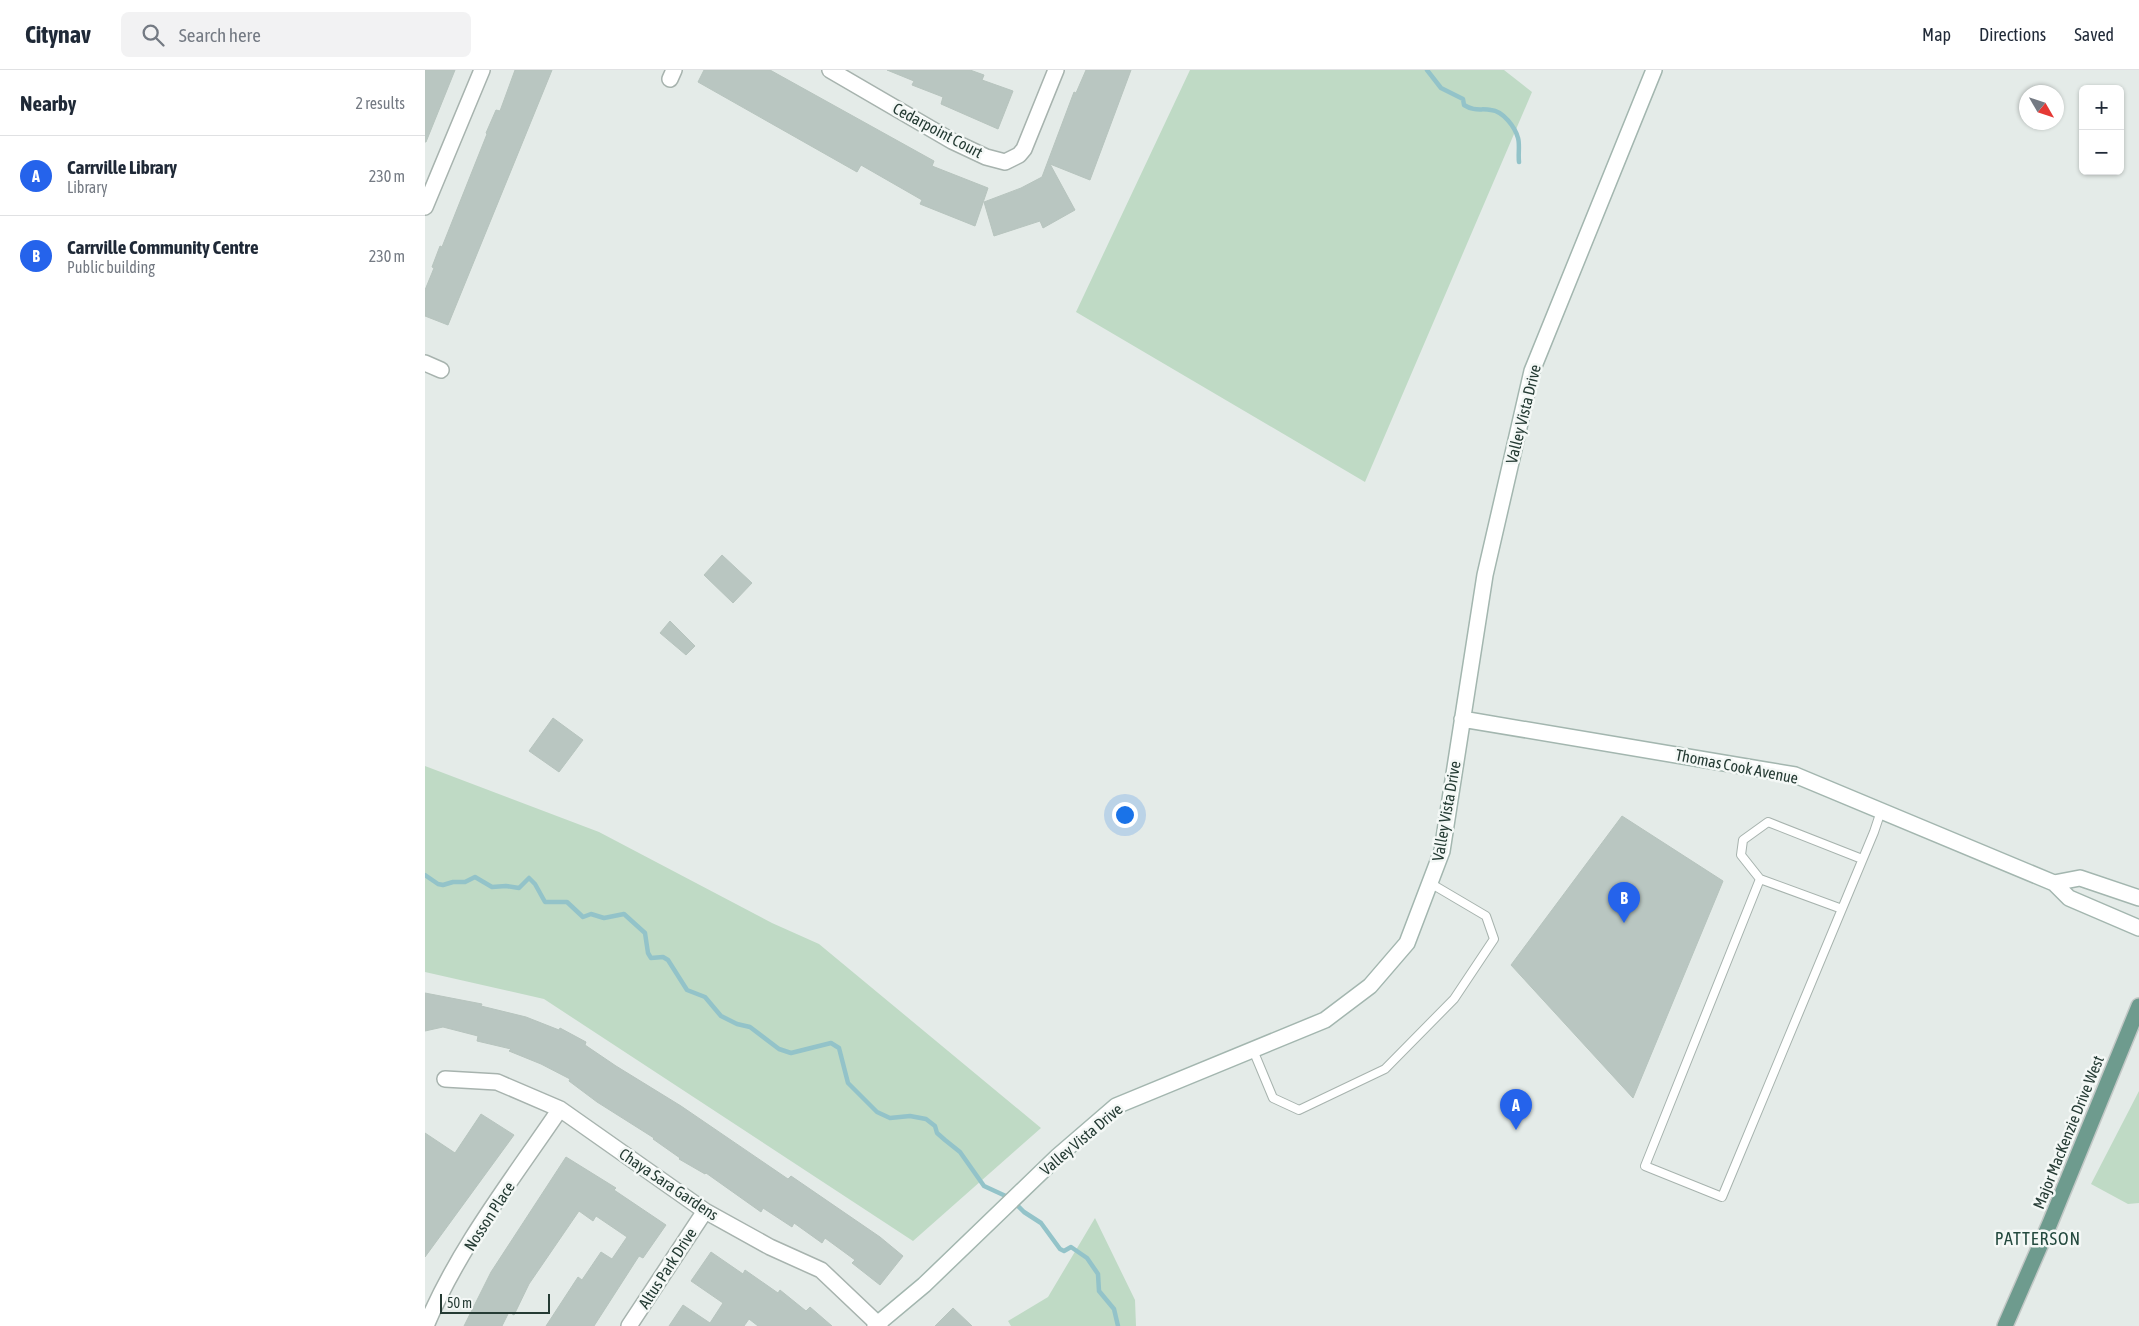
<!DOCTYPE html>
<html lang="en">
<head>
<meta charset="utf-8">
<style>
	:root { --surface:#fff; --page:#f2f2f3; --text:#1f2937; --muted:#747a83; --line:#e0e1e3; --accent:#2563eb }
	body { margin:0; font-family:"Asap Condensed",sans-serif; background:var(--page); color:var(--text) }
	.controls { position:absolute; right:15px; top:15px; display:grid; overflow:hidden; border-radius:8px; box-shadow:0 1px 4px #0004 }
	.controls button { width:45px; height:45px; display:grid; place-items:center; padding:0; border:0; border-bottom:1px solid var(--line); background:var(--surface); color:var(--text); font:25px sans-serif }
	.compass { position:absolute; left:1594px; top:15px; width:45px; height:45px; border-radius:50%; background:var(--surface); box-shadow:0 1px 4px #0004; rotate:129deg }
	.scale { position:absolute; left:15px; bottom:12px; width:110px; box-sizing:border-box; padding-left:5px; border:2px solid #253b34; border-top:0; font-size:14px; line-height:18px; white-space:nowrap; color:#253b34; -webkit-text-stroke:4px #f4f8f6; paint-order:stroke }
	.you { position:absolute; left:699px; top:744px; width:18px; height:18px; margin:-12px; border:4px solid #fff; border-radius:50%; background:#1a73e8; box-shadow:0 0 0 8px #1a73e833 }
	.badge { display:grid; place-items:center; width:32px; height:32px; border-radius:50%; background:var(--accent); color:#fff; font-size:16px; font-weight:700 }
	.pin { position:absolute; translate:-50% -41px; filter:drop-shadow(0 1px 2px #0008) }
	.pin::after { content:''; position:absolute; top:26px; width:18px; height:15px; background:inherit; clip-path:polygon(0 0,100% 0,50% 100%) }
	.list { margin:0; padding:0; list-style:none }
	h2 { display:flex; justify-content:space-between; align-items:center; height:65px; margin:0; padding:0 20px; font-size:21px }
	h2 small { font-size:16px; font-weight:400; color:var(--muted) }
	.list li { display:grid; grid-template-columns:32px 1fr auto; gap:15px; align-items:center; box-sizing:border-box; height:80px; padding:0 20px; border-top:1px solid var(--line) }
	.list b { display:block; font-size:19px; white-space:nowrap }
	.list p { margin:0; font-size:16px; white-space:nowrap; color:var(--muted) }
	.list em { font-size:16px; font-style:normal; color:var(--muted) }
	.icon { flex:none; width:28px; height:28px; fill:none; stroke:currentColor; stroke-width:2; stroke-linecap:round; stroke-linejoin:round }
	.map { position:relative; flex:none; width:1714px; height:1256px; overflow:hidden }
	header { display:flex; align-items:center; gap:30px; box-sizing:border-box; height:70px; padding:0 25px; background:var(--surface); border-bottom:1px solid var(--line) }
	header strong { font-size:24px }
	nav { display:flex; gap:28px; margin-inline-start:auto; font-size:18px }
	.search { width:350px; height:45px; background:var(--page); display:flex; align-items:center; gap:12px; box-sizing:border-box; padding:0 18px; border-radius:8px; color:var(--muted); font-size:19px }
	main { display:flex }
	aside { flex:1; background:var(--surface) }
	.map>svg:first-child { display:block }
	.green { fill:#bfdac5 }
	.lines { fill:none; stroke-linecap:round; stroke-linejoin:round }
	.stream { stroke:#93c3c9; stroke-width:4.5 }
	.building { fill:#b9c6c1; stroke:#b7c4be }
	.lane-casing { stroke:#a7b3ae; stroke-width:10 }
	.street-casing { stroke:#a7b3ae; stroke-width:18 }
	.secondary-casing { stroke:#a3b6af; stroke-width:18 }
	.primary-casing { stroke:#c2c8c6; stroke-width:18 }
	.lane { stroke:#fff; stroke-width:8 }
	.street { stroke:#fff; stroke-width:15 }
	.secondary { stroke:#fff; stroke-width:15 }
	.primary { stroke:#6e9b8e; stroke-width:15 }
	.labels { text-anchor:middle; stroke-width:5; stroke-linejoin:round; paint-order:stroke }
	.street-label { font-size:16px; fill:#253b34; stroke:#f4f8f6 }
	.neighbourhood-label { font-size:18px; letter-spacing:1px; fill:#244a3f; stroke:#f4f8f6 }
</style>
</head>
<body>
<header>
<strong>Citynav</strong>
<div class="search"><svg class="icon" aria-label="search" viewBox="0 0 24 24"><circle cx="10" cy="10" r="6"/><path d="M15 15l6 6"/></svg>Search here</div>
<nav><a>Map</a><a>Directions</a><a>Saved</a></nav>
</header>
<main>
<aside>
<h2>Nearby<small>2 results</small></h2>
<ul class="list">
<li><span class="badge">A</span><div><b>Carrville Library</b><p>Library</p></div><em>230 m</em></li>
<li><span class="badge">B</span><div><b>Carrville Community Centre</b><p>Public building</p></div><em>230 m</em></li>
</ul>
</aside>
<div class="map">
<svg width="1714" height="1256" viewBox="0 0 1714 1256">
	<rect width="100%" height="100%" fill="#e4ebe8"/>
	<path class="green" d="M765 0H1079L1107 22 940 412 651 242Z
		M0 696 174 762 347 853 394 874 616 1058 488 1171 119 929 0 902Z
		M1714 1021V1133L1703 1134 1666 1114Z
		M670 1148 710 1230 711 1256H586L583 1251 623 1227Z"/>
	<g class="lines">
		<path class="stream" d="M1002 0 1016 18 1038 29 1039 35C1050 42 1056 38 1066 40 1078 41 1090 57 1093 68 1095 74 1093 84 1094 92
			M0 805 13 814 18 815 28 812H40L50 807 67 817 81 816 94 818 104 808 110 814 120 832H142L158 847 166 844 179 848 199 844 220 863 223 883 226 888 238 887 243 890 262 920 280 927 296 946 312 954 325 957 354 979 366 983 406 973 414 978 423 1013 452 1042 465 1048 485 1046 501 1049 510 1056 512 1063 520 1070 535 1082 559 1116 585 1128 599 1142 616 1153 635 1179 639 1181 646 1177 662 1188 673 1204 674 1221 689 1239 693 1256"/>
	</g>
	<path class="building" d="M0 0H30L1 72H0Z
		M90 0H127L23 255 0 246V220L9 198 7 197 15 176 17 177 62 64 61 63 71 40 75 41Z
		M279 0H345L509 91 507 96 563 118 550 156 495 134 497 130 436 95 432 102 273 12Z
		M462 0H545L559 5 557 10 588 21 573 59 516 34 518 27 487 15 489 11Z
		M661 0H706L665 110 625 94 650 140 618 158 615 151 569 166 559 132 596 118 617 107 649 22 651 23Z
		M297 485 327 513 308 533 279 505Z
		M245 551 270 576 261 585 235 563Z
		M128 648 158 670 134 702 104 681Z
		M1197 746 1298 811 1208 1028 1086 895Z
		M0 923 57 934 56 936 101 947 134 960 135 958 161 972 160 975 191 996 256 1036 363 1109 366 1106 455 1167 478 1186 455 1215 427 1193 430 1190 400 1168 397 1173 369 1153 367 1157 338 1138 336 1142 281 1103 280 1104 254 1089 255 1088 228 1069 229 1068 172 1032 144 1011 145 1009 116 994 84 981 86 979 52 971 53 966 18 957 0 961Z
		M56 1044 89 1065 0 1187V1063L30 1083Z
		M141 1087 191 1118 189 1120 241 1155 218 1188 214 1186 169 1256H121L153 1207 157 1210 176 1182 187 1189 202 1167 171 1146 168 1151 154 1141 104 1214 89 1245 84 1242 77 1256H39L66 1202Z
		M286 1182 318 1204 320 1200 353 1223 355 1220 381 1241 385 1237 407 1256H333L324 1249 319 1256H244L258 1235 285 1253 298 1233 266 1211Z
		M528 1238 547 1256H510Z"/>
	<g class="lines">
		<defs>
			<path id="lane" d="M1437 789 1343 752 1318 770 1316 785 1335 809 1220 1096 1297 1127 1449 762 1456 741
				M1335 809 1417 839
				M828 980 848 1028 874 1040 960 999 1029 929 1069 869 1061 846 1005 813"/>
			<path id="street" d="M405 0 527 71 561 87 580 92 594 85 599 79 631 0
				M245 9 249 0
				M0 137 57 0
				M0 293 16 300
				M20 1009 72 1012 135 1039 280 1141 345 1177 396 1200 455 1256
				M1 1256C32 1180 89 1107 135 1039
				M204 1256 280 1141"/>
			<path id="secondary" d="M1037 649 1370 705 1629 813 1644 828 1714 858
				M1629 813 1655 808 1714 828
				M450 1256 499 1215 633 1086 691 1036 900 950 945 916 982 873 1017 781 1060 505 1107 301 1229 0"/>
			<path id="primary" d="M1580 1256 1625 1153 1714 936"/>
		</defs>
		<use href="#lane" class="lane-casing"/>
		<use href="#street" class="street-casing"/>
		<use href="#secondary" class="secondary-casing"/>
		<use href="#primary" class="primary-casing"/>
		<use href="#lane" class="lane"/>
		<use href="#street" class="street"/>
		<use href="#secondary" class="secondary"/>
		<use href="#primary" class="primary"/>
	</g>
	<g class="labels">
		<g class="street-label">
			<text transform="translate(513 60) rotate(28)" y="6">Cedarpoint Court</text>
			<text transform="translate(1098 344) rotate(-76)" y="6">Valley Vista Drive</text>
			<text transform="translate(1312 696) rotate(11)" y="6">Thomas Cook Avenue</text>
			<text transform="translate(1021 741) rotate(-80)" y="6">Valley Vista Drive</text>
			<text transform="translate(1643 1062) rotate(-68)" y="6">Major MacKenzie Drive West</text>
			<text transform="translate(656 1069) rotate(-40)" y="6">Valley Vista Drive</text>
			<text transform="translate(244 1114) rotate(34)" y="6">Chaya Sara Gardens</text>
			<text transform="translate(64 1146) rotate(-57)" y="6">Nosson Place</text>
			<text transform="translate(242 1198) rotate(-57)" y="6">Altus Park Drive</text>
		</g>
		<g class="neighbourhood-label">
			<text x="1613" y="1175">PATTERSON</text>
		</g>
	</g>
</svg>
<div class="controls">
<button>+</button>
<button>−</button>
</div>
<svg class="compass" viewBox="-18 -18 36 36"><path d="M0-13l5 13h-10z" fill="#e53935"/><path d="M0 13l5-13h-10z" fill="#747a83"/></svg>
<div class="scale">50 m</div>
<div class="you"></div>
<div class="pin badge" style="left:1091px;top:1060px">A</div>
<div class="pin badge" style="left:1199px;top:853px">B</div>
</div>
</main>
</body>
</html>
